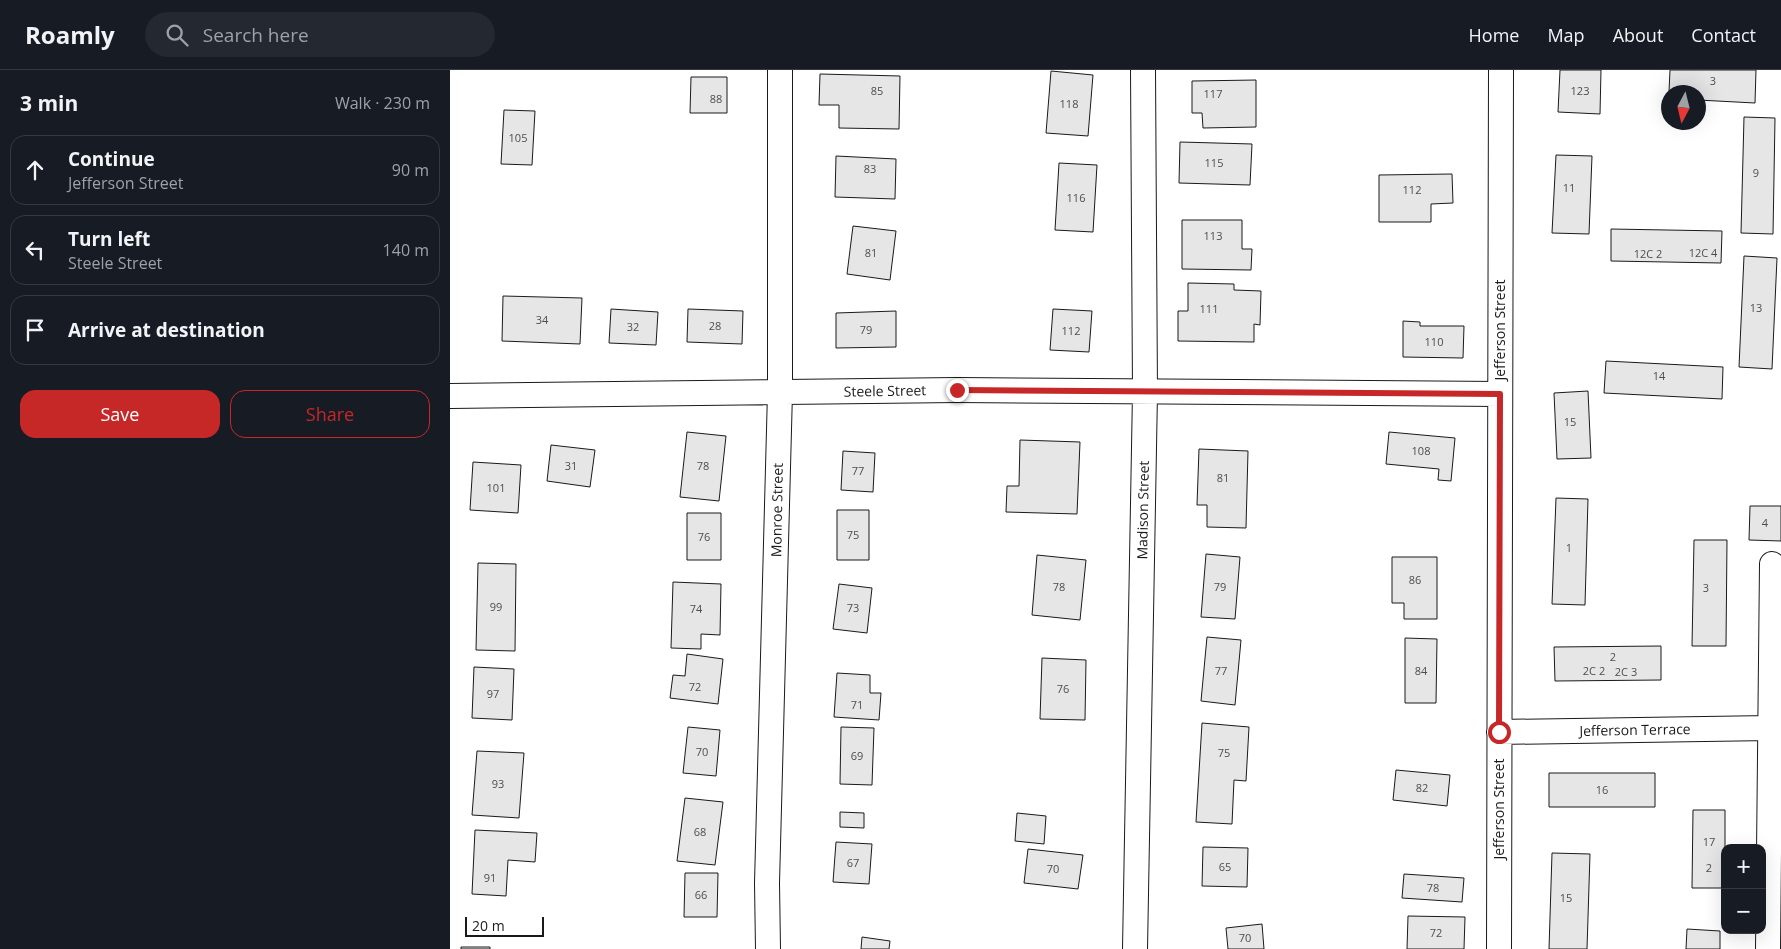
<!DOCTYPE html>
<html lang="en">
<head>
<meta charset="utf-8">
<style>
	:root { --surface:#171b24; --page:#242831; --text:#f1f3f6; --muted:#9ea1a6; --line:#363941; --accent:#c62828 }
	body { margin:0; font-family:"Open Sans",sans-serif; background:var(--page); color:var(--text) }
	.controls { position:absolute; right:15px; bottom:15px; display:grid; overflow:hidden; border-radius:10px; box-shadow:0 5px 20px #0002 }
	.controls button { width:45px; height:45px; display:grid; place-items:center; padding:0; border:0; border-bottom:1px solid var(--line); background:var(--surface); color:var(--text); font:25px sans-serif }
	.compass { position:absolute; left:1211px; top:15px; width:45px; height:45px; border-radius:50%; background:var(--surface); box-shadow:0 5px 20px #0002; rotate:187deg }
	.scale { position:absolute; left:15px; bottom:12px; width:79px; box-sizing:border-box; padding-left:5px; border:2px solid #1a1a1a; border-top:0; font-size:14px; line-height:18px; white-space:nowrap; color:#1a1a1a; -webkit-text-stroke:4px #fff; paint-order:stroke }
	.stop { position:absolute; width:15px; height:15px; margin:-11px; border:4px solid #c62828; border-radius:50%; background:#fff }
	.stop.end { background:#c62828; border-color:#fff; box-shadow:0 1px 5px #0008 }
	.list { margin:0; padding:0; list-style:none }
	h2 { display:flex; justify-content:space-between; align-items:center; height:65px; margin:0; padding:0 20px; font-size:21px }
	h2 small { font-size:16px; font-weight:400; color:var(--muted) }
	.list li { display:grid; grid-template-columns:32px 1fr auto; gap:15px; align-items:center; box-sizing:border-box; height:70px; margin:0 10px 10px; padding:0 10px; border:1px solid var(--line); border-radius:15px }
	.list b { display:block; font-size:19px; white-space:nowrap }
	.list p { margin:0; font-size:16px; white-space:nowrap; color:var(--muted) }
	.list em { font-size:16px; font-style:normal; color:var(--muted) }
	.actions { display:flex; gap:10px; padding:15px 20px }
	.actions a { flex:1; padding:11px 0; border:1px solid var(--accent); border-radius:15px; text-align:center; font-size:18px; color:var(--accent) }
	.actions .main { background:var(--accent); color:#fff }
	.icon { flex:none; width:28px; height:28px; fill:none; stroke:currentColor; stroke-width:2; stroke-linecap:round; stroke-linejoin:round }
	.map { position:relative; flex:none; width:1331px; height:879px; overflow:hidden }
	header { display:flex; align-items:center; gap:30px; box-sizing:border-box; height:70px; padding:0 25px; background:var(--surface); border-bottom:1px solid var(--line) }
	header strong { font-size:24px }
	nav { display:flex; gap:28px; margin-inline-start:auto; font-size:18px }
	.search { width:350px; height:45px; background:var(--page); display:flex; align-items:center; gap:12px; box-sizing:border-box; padding:0 18px; border-radius:28px; color:var(--muted); font-size:19px }
	main { display:flex }
	aside { flex:1; background:var(--surface) }
	.map>svg:first-child { display:block }
	.building { fill:#e6e6e6; stroke:#1a1a1a }
	.lines { fill:none; stroke-linecap:round; stroke-linejoin:round }
	.street-casing { stroke:#1a1a1a; stroke-width:26 }
	.street { stroke:#fff; stroke-width:24 }
	.route { stroke:#c62828; stroke-width:6 }
	.labels { text-anchor:middle; stroke-width:4; stroke-linejoin:round; paint-order:stroke }
	.number-label { font-size:11px; fill:#4d4d4d }
	.street-label { font-size:14px; fill:#1a1a1a; stroke:#fff }
</style>
</head>
<body>
<header>
<strong>Roamly</strong>
<div class="search"><svg class="icon" aria-label="search" viewBox="0 0 24 24"><circle cx="10" cy="10" r="6"/><path d="M15 15l6 6"/></svg>Search here</div>
<nav><a>Home</a><a>Map</a><a>About</a><a>Contact</a></nav>
</header>
<main>
<aside>
<h2>3 min<small>Walk · 230 m</small></h2>
<ul class="list">
<li><svg class="icon" aria-label="ahead" viewBox="0 0 24 24"><path d="M12 20V5M6 11l6-6 6 6"/></svg><div><b>Continue</b><p>Jefferson Street</p></div><em>90 m</em></li>
<li><svg class="icon" aria-label="left" viewBox="0 0 24 24"><path d="M17 20v-9H6M10 6l-5 5 5 5"/></svg><div><b>Turn left</b><p>Steele Street</p></div><em>140 m</em></li>
<li><svg class="icon" aria-label="arrive" viewBox="0 0 24 24"><path d="M6 21V4h12l-3 4 3 4H6"/></svg><div><b>Arrive at destination</b></div></li>
</ul>
<div class="actions"><a class="main">Save</a><a>Share</a></div>
</aside>
<div class="map">
<svg width="1331" height="879" viewBox="0 0 1331 879">
	<rect width="100%" height="100%" fill="#fff"/>
	<path class="building" d="M1110 0H1151L1150 44 1108 42Z
		M1220 0H1306L1305 33 1248 30V22H1219Z
		M601 1 643 5 638 66 596 63Z
		M370 4 450 6 449 59 389 58V35H369Z
		M241 7H277V43H240Z
		M806 10V57L753 58 752 43H742V11Z
		M54 40 85 41 82 95 51 94Z
		M1294 47 1325 48 1323 164 1291 163Z
		M730 72 802 74 800 115 729 113Z
		M1106 85 1142 86 1139 164 1102 163Z
		M386 86 446 89 445 129 385 127Z
		M609 93 647 95 643 162 605 160Z
		M1002 104 1003 133 981 134V152H929V105Z
		M732 150H792V179H802L801 200 732 199Z
		M403 156 446 161 440 210 397 204Z
		M1161 159 1272 161 1271 193 1161 191Z
		M1294 186 1327 188 1322 299 1289 297Z
		M738 213 784 214V220L811 221 810 255 804 254V272L728 271V241H738Z
		M53 226 132 228 130 274 52 271Z
		M161 239 208 242 206 275 159 273Z
		M238 239 293 241 292 274 237 272Z
		M603 239 642 241 639 282 600 280Z
		M446 241V277L386 278V243Z
		M953 251 970 252V256H1014L1013 288 953 287Z
		M1156 291 1273 297 1272 329 1154 323Z
		M1138 321 1141 388 1107 389 1104 323Z
		M237 362 276 366 269 431 230 427Z
		M939 362 1005 368 1001 411 988 410 989 399 936 394Z
		M570 370 630 372 627 444 556 442 557 416H569Z
		M101 375 145 380 140 417 97 411Z
		M749 379 798 381 796 458 757 457V435H747Z
		M393 381 425 383 423 422 391 420Z
		M23 392 71 395 68 443 20 440Z
		M1106 428 1138 429 1135 535 1102 534Z
		M1300 436H1331V471L1299 470Z
		M387 440H419V490H387Z
		M237 443H271V490H237Z
		M1244 470H1277L1276 576H1242Z
		M756 484 790 487 785 549 751 547Z
		M587 485 636 490 630 550 582 545Z
		M942 487H987V549H954V533H942Z
		M28 493 66 494 65 581 26 580Z
		M223 512 271 514 270 565 251 564V579L221 578Z
		M389 514 422 518 417 563 383 559Z
		M757 567 791 570 785 635 751 631Z
		M955 568 987 569 986 633H955Z
		M1211 576V610L1105 611 1104 577Z
		M237 584 273 589 268 634 220 628 223 605 235 606Z
		M592 588 636 590 635 650 590 649Z
		M24 597 64 599 62 650 22 648Z
		M387 603 420 605V623H431L429 650 384 647Z
		M752 653 799 657 796 711 784 710 782 754 746 752Z
		M238 657 270 660 266 706 233 703Z
		M391 657 424 658 422 715 390 714Z
		M27 681 74 683 69 748 22 745Z
		M946 700 1000 705 997 736 943 730Z
		M1099 703H1205V737H1099Z
		M235 728 273 732 265 795 227 791Z
		M1243 740H1275V818H1242Z
		M390 742 414 743V758L390 757Z
		M567 743 596 746 594 774 565 771Z
		M25 760 87 763 85 792 58 790 56 826 22 824Z
		M386 772 422 774 419 814 383 812Z
		M753 777 798 778 797 817 752 816Z
		M578 779 633 785 628 819 574 813Z
		M1102 783 1140 784 1137 879H1099Z
		M235 803H268L267 847H234Z
		M954 804 1014 808 1012 832 952 828Z
		M958 846 1015 847 1014 879H957Z
		M812 854 814 879H778L776 858Z
		M1237 859 1270 861V879H1236Z
		M412 867 440 871 439 879H411Z
		M11 877H40V879H11Z"/>
	<g class="lines">
		<defs>
			<path id="street" d="M0 326 507 320 1050 324
				M1049 662 1320 658
				M318 879 317 813 330 322V0
				M685 879 695 322 693 0
				M1049 879 1051 0
				M1318 879 1322 494"/>
		</defs>
		<use href="#street" class="street-casing"/>
		<use href="#street" class="street"/>
	</g>
	<g class="lines">
		<path class="route" d="M507 320 1050 324 1049 662"/>
	</g>
	<g class="labels">
		<g class="number-label">
			<text x="1263" y="15">3</text>
			<text x="427" y="25">85</text>
			<text x="1130" y="25">123</text>
			<text x="763" y="28">117</text>
			<text x="266" y="33">88</text>
			<text x="619" y="38">118</text>
			<text x="68" y="72">105</text>
			<text x="764" y="97">115</text>
			<text x="420" y="103">83</text>
			<text x="1306" y="107">9</text>
			<text x="1119" y="122">11</text>
			<text x="962" y="124">112</text>
			<text x="626" y="132">116</text>
			<text x="763" y="170">113</text>
			<text x="421" y="187">81</text>
			<text x="1253" y="187">12C 4</text>
			<text x="1198" y="188">12C 2</text>
			<text x="1306" y="242">13</text>
			<text x="759" y="243">111</text>
			<text x="92" y="254">34</text>
			<text x="265" y="260">28</text>
			<text x="183" y="261">32</text>
			<text x="416" y="264">79</text>
			<text x="621" y="265">112</text>
			<text x="984" y="276">110</text>
			<text x="1209" y="310">14</text>
			<text x="1120" y="356">15</text>
			<text x="971" y="385">108</text>
			<text x="121" y="400">31</text>
			<text x="253" y="400">78</text>
			<text x="408" y="405">77</text>
			<text x="773" y="412">81</text>
			<text x="46" y="422">101</text>
			<text x="1315" y="457">4</text>
			<text x="403" y="469">75</text>
			<text x="254" y="471">76</text>
			<text x="1119" y="482">1</text>
			<text x="965" y="514">86</text>
			<text x="609" y="521">78</text>
			<text x="770" y="521">79</text>
			<text x="1256" y="522">3</text>
			<text x="46" y="541">99</text>
			<text x="403" y="542">73</text>
			<text x="246" y="543">74</text>
			<text x="1163" y="591">2</text>
			<text x="771" y="605">77</text>
			<text x="971" y="605">84</text>
			<text x="1144" y="605">2C 2</text>
			<text x="1176" y="606">2C 3</text>
			<text x="245" y="621">72</text>
			<text x="613" y="623">76</text>
			<text x="43" y="628">97</text>
			<text x="407" y="639">71</text>
			<text x="252" y="686">70</text>
			<text x="774" y="687">75</text>
			<text x="407" y="690">69</text>
			<text x="48" y="718">93</text>
			<text x="972" y="722">82</text>
			<text x="1152" y="724">16</text>
			<text x="250" y="766">68</text>
			<text x="1259" y="776">17</text>
			<text x="403" y="797">67</text>
			<text x="775" y="801">65</text>
			<text x="1259" y="802">2</text>
			<text x="603" y="803">70</text>
			<text x="40" y="812">91</text>
			<text x="983" y="822">78</text>
			<text x="251" y="829">66</text>
			<text x="1116" y="832">15</text>
			<text x="986" y="867">72</text>
			<text x="795" y="872">70</text>
		</g>
		<g class="street-label">
			<text transform="translate(1050 260) rotate(-90)" y="5">Jefferson Street</text>
			<text transform="translate(435 321) rotate(-1)" y="5">Steele Street</text>
			<text transform="translate(327 440) rotate(-89)" y="5">Monroe Street</text>
			<text transform="translate(693 440) rotate(-89)" y="5">Madison Street</text>
			<text transform="translate(1185 660) rotate(-1)" y="5">Jefferson Terrace</text>
			<text transform="translate(1049 739) rotate(-90)" y="5">Jefferson Street</text>
		</g>
	</g>
</svg>
<div class="controls">
<button>+</button>
<button>−</button>
</div>
<svg class="compass" viewBox="-18 -18 36 36"><path d="M0-13l5 13h-10z" fill="#e53935"/><path d="M0 13l5-13h-10z" fill="#9ea1a6"/></svg>
<div class="scale">20 m</div>
<div class="stop" style="left:1049px;top:662px"></div>
<div class="stop end" style="left:507px;top:320px"></div>
</div>
</main>
</body>
</html>
